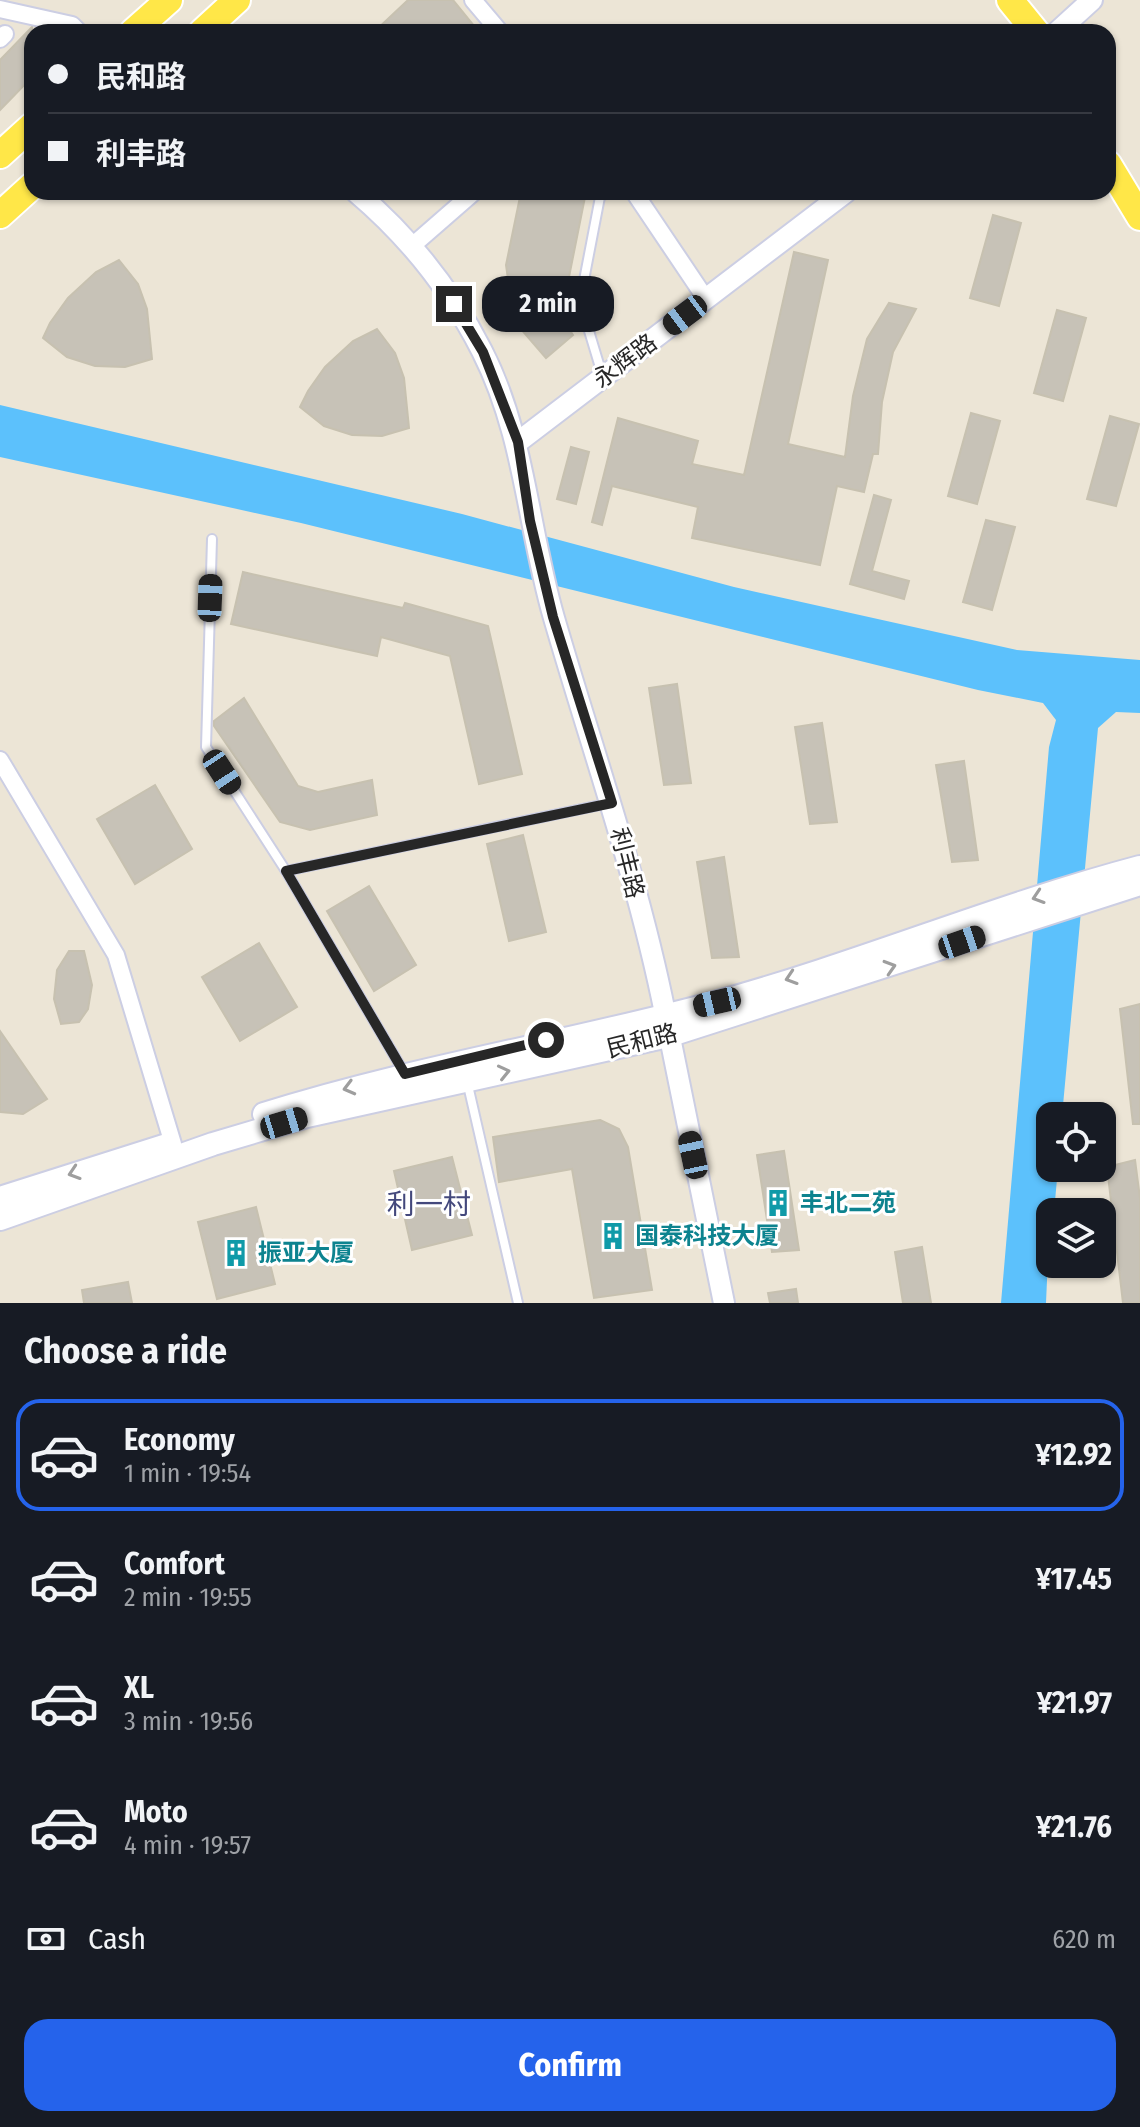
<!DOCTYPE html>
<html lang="en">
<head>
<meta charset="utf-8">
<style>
  :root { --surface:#171b24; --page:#242831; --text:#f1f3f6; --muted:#9ea1a6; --line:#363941; --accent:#2563eb }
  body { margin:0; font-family:"Fira Sans Condensed","Noto Sans SC",sans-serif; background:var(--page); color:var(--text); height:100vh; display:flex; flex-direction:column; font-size:30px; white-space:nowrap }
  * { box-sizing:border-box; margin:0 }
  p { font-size:26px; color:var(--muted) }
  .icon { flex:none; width:44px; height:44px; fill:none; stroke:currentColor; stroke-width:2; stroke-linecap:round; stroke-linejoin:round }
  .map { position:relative; height:1303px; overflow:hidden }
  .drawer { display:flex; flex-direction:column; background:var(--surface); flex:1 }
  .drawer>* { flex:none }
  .hud { position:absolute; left:24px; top:24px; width:1092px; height:176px; border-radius:24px; box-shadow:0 2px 6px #0004; display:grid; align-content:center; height:176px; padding:0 24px; background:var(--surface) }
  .fabs { position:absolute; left:1036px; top:1102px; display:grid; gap:16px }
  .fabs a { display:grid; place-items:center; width:80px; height:80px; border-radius:16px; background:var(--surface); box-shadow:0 2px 6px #0004; font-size:40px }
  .end { position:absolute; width:36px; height:36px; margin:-18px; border:10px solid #272727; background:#fff; box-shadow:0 0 0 4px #fff }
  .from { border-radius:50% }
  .bubble { position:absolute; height:56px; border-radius:24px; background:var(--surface); box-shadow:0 2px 6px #0004; font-size:26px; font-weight:700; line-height:56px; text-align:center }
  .car { position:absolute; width:24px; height:48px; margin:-24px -12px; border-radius:10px; box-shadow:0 0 6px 2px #0007; background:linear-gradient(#222 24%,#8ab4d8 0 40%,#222 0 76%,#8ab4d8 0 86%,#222 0) }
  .hud b { display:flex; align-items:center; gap:28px; height:76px; font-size:30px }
  .hud b+b { border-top:2px solid var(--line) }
  .hud i { width:20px; height:20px; background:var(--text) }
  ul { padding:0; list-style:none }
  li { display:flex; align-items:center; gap:24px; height:112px; margin:0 16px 12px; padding:0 8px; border:4px solid transparent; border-radius:24px }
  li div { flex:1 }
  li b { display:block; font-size:30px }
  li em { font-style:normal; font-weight:700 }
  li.selected { border-color:var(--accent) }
  li>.icon { width:72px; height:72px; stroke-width:1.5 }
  h2 { padding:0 24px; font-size:36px; line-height:96px }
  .pay { display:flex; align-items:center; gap:20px; height:88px; padding:0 24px; font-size:30px }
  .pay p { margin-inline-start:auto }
  .primary-button { display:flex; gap:16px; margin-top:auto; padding:16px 24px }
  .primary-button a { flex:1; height:92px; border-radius:24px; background:var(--accent); color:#fff; font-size:32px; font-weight:700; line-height:92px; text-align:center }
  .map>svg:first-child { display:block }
</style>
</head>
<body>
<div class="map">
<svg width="1140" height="1303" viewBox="0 0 1140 1303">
  <rect width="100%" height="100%" fill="#ece5d6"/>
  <polygon fill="#5cc1fc" points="0,405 462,514 734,587 1017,650 1140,660 1140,713 1116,712 1098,728 1062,1116 1050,1116 1050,1168 1058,1168 1054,1212 1050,1212 1046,1303 1001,1303 1049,747 1056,720 1043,703 978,690 301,523 0,457"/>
  <g fill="#c7c2b7" stroke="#c7c1b0" stroke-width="2">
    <polygon points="408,0 453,0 479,32 374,32"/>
    <polygon points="32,27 32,77 0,110 0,60"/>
    <polygon points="521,192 586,192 569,277 556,309 573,335 546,358 514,321 506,265"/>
    <polygon points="993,215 1021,223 999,306 970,298"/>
    <polygon points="794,252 828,260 788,444 845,457 853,396 867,339 889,303 916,309 893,352 882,402 878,454 873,454 864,492 837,486 820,565 692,538 698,507 612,486 602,525 592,522 618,418 698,441 692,464 744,475"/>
    <polygon points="119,260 138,284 147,309 152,359 125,367 95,366 67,357 43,338 50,323 68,298 96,272"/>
    <polygon points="1057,310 1086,318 1063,401 1034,393"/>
    <polygon points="377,329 395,353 404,378 409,428 382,436 352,435 324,426 300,407 308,391 325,367 353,341"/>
    <polygon points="971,413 1000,421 977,504 948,496"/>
    <polygon points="1110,416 1139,424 1116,506 1087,499"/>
    <polygon points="571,447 589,452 576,504 557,499"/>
    <polygon points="874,495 891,500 872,571 909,581 904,599 850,584"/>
    <polygon points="986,520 1015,527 992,610 963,602"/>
    <polygon points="243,572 403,608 405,603 488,626 522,774 479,784 450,656 381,637 377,656 231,624"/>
    <polygon points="677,684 691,783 664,785 649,688"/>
    <polygon points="244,698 298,786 318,792 372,780 377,815 310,830 280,822 214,726 214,721"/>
    <polygon points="822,723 837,822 810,824 795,727"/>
    <polygon points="964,761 978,860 952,862 936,765"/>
    <polygon points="155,785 192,849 135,884 97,819"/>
    <polygon points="523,835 546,932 509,941 487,844"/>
    <polygon points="724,857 739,957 712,958 697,862"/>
    <polygon points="369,886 416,965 374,991 327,911"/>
    <polygon points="259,943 297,1007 240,1041 202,977"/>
    <polygon points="69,951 84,951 92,985 88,1009 79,1022 61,1024 54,999 57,970"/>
    <polygon points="1140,1004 1140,1124 1133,1124 1120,1009"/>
    <polygon points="0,1031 47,1099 23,1114 0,1112"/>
    <polygon points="600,1120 619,1129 628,1147 652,1290 594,1298 572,1169 499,1182 493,1137"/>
    <polygon points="784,1151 799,1250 772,1252 757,1155"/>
    <polygon points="452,1157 472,1235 412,1250 394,1171"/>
    <polygon points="1135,1160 1140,1198 1140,1303 1123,1303 1107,1167"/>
    <polygon points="256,1207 275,1284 217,1299 198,1222"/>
    <polygon points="922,1247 931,1303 903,1303 895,1252"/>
    <polygon points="128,1282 132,1303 84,1303 82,1290"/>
    <polygon points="796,1289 798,1303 770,1303 768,1293"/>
  </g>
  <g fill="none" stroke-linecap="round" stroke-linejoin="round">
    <g stroke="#cccee3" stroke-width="12">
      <g id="service">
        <polyline points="602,374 580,301 600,197 608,192"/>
        <polyline points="212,539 206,747 286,871 610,803"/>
        <polyline points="286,871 405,1074"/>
        <polyline points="467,1081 518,1303"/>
      </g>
    </g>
    <g stroke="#cccee3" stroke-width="20">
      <g id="minor">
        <polyline points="473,0 500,32"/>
        <polyline points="0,9 72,25 79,32"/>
        <polyline points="0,39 5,34"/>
        <polyline points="634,192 706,299"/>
        <polyline points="412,246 474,192"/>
        <polyline points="0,760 116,955 173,1144"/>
      </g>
    </g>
    <g stroke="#cccee3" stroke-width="24">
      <g id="tertiary">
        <polyline points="1057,32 1092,0"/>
        <path d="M356 192C408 236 451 290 482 351 525 435 528 529 554 618 592 749 638 879 665 1013 685 1110 704 1206 724 1303"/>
        <polyline points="518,442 846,192"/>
      </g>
    </g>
    <g stroke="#cccee3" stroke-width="26">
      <g id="secondary">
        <path d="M264 1114C413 1067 567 1043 718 1002 860 963 997 905 1140 867"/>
        <polyline points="0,1198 167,1145"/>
        <polyline points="0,1219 213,1144 307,1116 668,1036 1140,884"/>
      </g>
    </g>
    <g stroke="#fff" stroke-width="30">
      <g id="primary">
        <polyline points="1010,0 1036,32"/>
        <polyline points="133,32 169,0"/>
        <polyline points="202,32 237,0"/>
        <polyline points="0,155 32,126"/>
        <polyline points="1108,164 1140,217"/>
        <polyline points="0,215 32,186"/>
      </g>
    </g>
    <use href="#service" stroke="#fff" stroke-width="8"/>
    <use href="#minor" stroke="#fff" stroke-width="16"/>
    <use href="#tertiary" stroke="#fff" stroke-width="20"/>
    <use href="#secondary" stroke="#fff" stroke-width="22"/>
    <use href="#primary" stroke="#ffe748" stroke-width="26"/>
  </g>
  <defs><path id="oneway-chevron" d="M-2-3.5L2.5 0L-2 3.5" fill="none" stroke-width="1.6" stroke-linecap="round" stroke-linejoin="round" transform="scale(2)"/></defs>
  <g stroke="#9e9e9e">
    <use href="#oneway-chevron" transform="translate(1038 897) rotate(162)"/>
    <use href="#oneway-chevron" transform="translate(890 967) rotate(-17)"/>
    <use href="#oneway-chevron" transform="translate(791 978) rotate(162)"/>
    <use href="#oneway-chevron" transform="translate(504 1072) rotate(-13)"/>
    <use href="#oneway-chevron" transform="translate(349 1088) rotate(165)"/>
    <use href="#oneway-chevron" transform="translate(74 1173) rotate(162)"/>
  </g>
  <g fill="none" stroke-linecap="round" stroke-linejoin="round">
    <polyline stroke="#272727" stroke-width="10" points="454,304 483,352 518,442 530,521 553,617 612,803 286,871 405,1074 546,1040"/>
  </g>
  <defs>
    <g id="building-bare" transform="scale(2.16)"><path d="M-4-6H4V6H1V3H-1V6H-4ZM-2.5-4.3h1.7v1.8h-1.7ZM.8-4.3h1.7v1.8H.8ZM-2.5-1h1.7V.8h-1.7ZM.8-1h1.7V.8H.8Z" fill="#0f9aa8" stroke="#fff" stroke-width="2.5" paint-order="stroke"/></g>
  </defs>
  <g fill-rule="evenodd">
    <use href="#building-bare" x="778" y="1203"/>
    <use href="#building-bare" x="613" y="1236"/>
    <use href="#building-bare" x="236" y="1253"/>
  </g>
  <g text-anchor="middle" stroke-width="6" stroke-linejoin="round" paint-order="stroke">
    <g font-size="24" fill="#272727" stroke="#fff">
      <text transform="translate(625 361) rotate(-37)" y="8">永辉路</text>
      <text transform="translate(627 863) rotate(76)" y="8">利丰路</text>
      <text transform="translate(642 1041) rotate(-14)" y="8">民和路</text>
    </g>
    <g font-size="24" font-weight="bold" fill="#0d838f" stroke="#fff" text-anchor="start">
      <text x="800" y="1211">丰北二苑</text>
      <text x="635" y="1244">国泰科技大厦</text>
      <text x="258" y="1261">振亚大厦</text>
    </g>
    <g font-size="28" fill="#43487c" stroke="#fff">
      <text x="429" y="1214">利一村</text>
    </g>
  </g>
</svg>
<div class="fabs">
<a><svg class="icon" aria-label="locate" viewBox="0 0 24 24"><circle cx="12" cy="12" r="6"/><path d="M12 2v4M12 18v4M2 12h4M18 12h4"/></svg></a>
<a><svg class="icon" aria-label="layers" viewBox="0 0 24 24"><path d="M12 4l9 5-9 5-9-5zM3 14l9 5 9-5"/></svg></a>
</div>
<i class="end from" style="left:546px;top:1040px"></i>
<i class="end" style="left:454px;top:304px"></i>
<div class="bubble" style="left:482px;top:276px;width:132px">2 min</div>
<i class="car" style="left:685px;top:315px;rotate:233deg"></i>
<i class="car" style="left:210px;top:598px;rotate:2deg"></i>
<i class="car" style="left:222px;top:772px;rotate:147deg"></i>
<i class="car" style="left:962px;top:942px;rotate:71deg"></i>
<i class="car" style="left:717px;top:1002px;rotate:257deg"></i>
<i class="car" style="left:284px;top:1123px;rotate:73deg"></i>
<i class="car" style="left:693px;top:1155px;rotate:348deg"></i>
<div class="hud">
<b><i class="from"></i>民和路</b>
<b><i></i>利丰路</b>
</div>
</div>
<section class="drawer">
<h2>Choose a ride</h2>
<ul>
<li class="selected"><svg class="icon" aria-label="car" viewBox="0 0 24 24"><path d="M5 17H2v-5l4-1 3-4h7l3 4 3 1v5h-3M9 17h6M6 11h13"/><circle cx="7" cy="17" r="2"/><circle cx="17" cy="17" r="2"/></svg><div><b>Economy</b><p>1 min · 19:54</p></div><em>¥12.92</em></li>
<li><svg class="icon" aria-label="car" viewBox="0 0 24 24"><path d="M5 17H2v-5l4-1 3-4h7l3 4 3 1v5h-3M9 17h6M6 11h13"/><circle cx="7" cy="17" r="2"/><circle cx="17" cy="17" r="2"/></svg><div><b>Comfort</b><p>2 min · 19:55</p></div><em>¥17.45</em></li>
<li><svg class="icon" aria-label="car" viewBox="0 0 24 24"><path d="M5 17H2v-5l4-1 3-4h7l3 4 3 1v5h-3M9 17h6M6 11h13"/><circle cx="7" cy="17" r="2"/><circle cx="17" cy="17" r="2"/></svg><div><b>XL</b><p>3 min · 19:56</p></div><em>¥21.97</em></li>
<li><svg class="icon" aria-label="car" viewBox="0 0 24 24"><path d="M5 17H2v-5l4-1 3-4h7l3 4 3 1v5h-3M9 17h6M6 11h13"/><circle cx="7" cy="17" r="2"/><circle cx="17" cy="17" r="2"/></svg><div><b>Moto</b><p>4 min · 19:57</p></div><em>¥21.76</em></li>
</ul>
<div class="pay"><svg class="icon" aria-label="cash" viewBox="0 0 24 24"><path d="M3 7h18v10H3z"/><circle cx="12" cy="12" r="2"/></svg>Cash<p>620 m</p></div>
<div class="primary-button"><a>Confirm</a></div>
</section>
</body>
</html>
